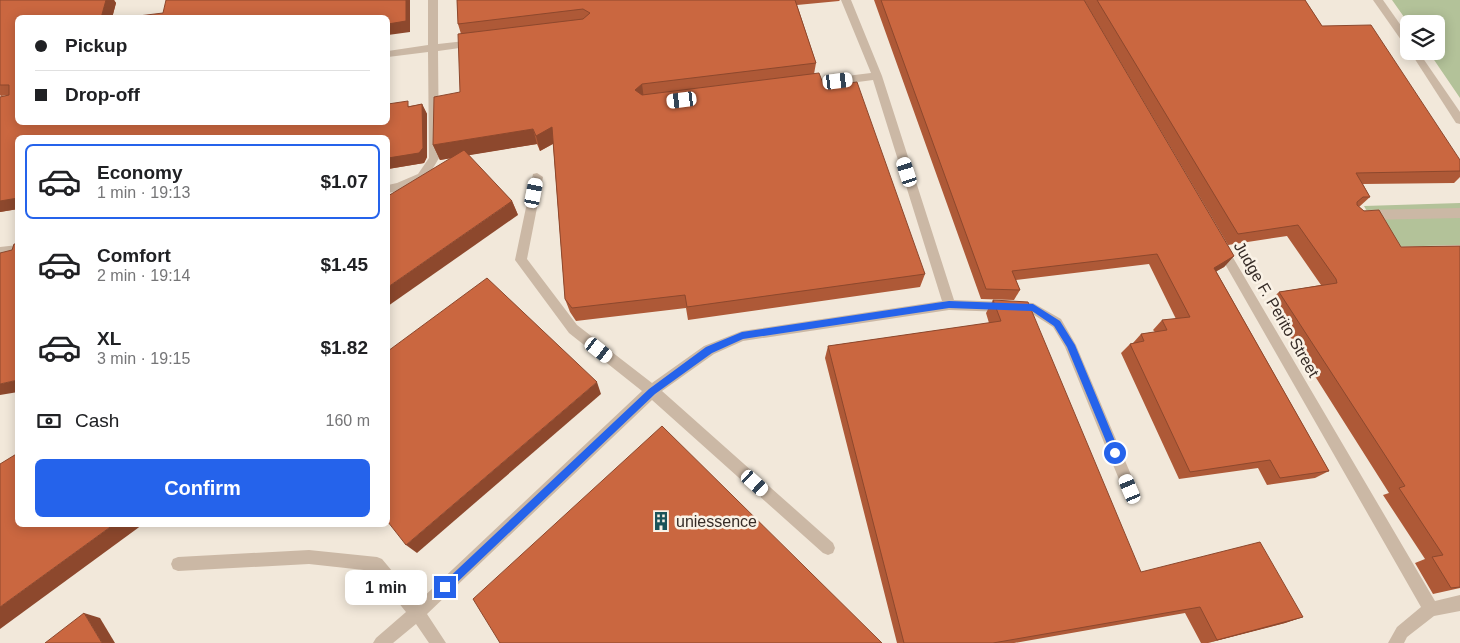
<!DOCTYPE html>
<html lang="en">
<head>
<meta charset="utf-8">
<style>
  :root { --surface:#fff; --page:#f6f6f6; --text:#202124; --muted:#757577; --line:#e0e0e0; --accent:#2563eb }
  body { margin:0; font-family:Helvetica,sans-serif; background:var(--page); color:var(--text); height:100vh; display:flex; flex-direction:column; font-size:19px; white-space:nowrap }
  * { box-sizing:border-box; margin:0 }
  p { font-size:16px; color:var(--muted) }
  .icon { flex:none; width:28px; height:28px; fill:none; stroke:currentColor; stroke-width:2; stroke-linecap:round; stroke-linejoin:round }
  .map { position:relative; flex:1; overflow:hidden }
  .details { position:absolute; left:15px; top:135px; width:375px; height:392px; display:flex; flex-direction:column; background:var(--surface); border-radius:8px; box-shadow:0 2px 12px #0003 }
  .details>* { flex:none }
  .hud { position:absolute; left:15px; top:15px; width:375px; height:110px; border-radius:8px; box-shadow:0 2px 12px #0003; display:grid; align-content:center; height:110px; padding:0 20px; background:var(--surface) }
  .controls { position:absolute; left:1400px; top:15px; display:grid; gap:10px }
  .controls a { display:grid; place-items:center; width:45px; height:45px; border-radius:8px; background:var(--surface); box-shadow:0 2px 12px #0003; font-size:25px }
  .end { position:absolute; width:22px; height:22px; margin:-11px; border:6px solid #2563eb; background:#fff; box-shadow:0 0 0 2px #fff }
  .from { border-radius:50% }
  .bubble { position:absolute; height:35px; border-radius:8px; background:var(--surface); box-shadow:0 2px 12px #0003; font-size:16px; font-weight:700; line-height:35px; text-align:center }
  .car { position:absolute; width:15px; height:30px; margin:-15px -8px; border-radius:6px; box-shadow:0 0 4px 1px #0007; background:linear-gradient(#fff 24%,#345 0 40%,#fff 0 76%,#345 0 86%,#fff 0) }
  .hud b { display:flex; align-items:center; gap:18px; height:48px; font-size:19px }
  .hud b+b { border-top:1px solid var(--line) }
  .hud i { width:12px; height:12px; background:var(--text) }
  ul { padding:9px 0 0; list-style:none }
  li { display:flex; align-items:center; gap:15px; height:75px; margin:0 10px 8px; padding:0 10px; border:2px solid transparent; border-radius:8px }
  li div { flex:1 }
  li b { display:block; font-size:19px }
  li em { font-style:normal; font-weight:700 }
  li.active { border-color:var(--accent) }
  li>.icon { width:45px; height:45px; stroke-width:1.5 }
  .pay { display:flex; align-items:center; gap:12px; height:55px; padding:0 20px; font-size:19px }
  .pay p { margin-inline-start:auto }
  .button { display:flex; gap:10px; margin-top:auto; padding:10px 20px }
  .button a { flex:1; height:58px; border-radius:8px; background:var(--accent); color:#fff; font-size:20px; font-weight:700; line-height:58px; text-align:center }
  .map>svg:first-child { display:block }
</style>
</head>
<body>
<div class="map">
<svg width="1460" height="643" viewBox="0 0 1460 643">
  <rect width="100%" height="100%" fill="#f2e8da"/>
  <g fill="#b3c299">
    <polygon points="1392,0 1460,0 1460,98 1428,51 1436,51 1436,24 1409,24"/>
    <polygon points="1460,203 1460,245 1387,247 1364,206"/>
  </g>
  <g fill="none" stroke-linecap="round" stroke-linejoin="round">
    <g fill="#cbb8a5" fill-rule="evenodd">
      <polygon points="428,0 438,0 438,44 474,40 479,43 474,46 438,51 439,158 426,180 403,190 388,193 388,185 397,183 418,174 429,158 428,52 388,57 388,51 428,45"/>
      <polygon points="841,0 851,0 882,76 954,300 1033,303 1061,319 1076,345 1137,489 1135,494 1130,496 1125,494 1065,347 1053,327 1031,313 949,310 743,341 714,354 662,391 833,543 835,548 833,553 828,555 823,553 652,400 427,614 446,643 429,643 416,624 393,643 373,643 376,638 406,612 373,571 309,564 178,571 173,569 171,564 173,559 178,557 309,550 377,557 382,559 418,602 642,391 569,333 515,260 533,174 537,173 543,177 527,259 577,325 652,383 704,346 742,331 942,301 873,80 805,89 800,85 805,81 871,73"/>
      <polygon points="1373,0 1383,0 1409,37 1409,48 1406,47"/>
      <polygon points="1409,50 1418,51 1460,112 1460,124 1456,123"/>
      <polygon points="1460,208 1460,218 1364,220 1358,215 1364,210"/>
      <polygon points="1221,242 1225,244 1435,601 1460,595 1460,611 1434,616 1407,637 1404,643 1388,643 1397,627 1421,607 1217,250 1215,247 1217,244"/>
      <polygon points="18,245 18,255 0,257 0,247"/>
    </g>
  </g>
  <g fill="#ae5937">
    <polygon points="0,0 114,0 116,3 112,18 18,18 388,122 388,57 388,59 389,104 410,106 422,104 427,114 427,157 424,163 388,169 388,138 18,138 18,209 0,212 0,97 9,95 1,96 0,95"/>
    <polygon points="457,0 840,0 839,1 797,5 816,63 814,74 824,86 925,274 920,287 688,320 686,308 576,321 570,312 565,299 553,144 540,151 537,144 468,155 512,201 518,215 451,158 440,160 433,145 460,92 461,34 458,24"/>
    <polygon points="874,0 1084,0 1234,256 1224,267 1216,271 1329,471 1315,478 1267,485 1258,468 1179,479 1121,353 1130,344 1133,343 1141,334 1155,332 1153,330 1162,320 1176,319 1149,264 1016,280 1020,290 1014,300 981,299"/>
    <polygon points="1084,0 1305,0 1322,26 1460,160 1460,177 1454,183 1363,184 1370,197 1359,207 1401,247 1460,246 1460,588 1433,594 1415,563 1425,559 1383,495 1389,493 1268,302 1279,292 1321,285 1287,236 1228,245"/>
    <polygon points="993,300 1141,572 1303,617 1285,623 1208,643 1201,643 1185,613 1014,643 897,643 825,358 828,346 989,323 986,313"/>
  </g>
  <g fill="#8d482d">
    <polygon points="106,0 114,0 116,3 112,18 101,18"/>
    <polygon points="406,0 410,0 410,32 388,35 388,36 388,24"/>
    <polygon points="388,57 388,59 390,114 388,109"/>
    <polygon points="642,84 644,99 635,90"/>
    <polygon points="422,104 427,114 427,157 424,163 388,169 388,158"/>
    <polygon points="552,127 556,142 540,151 536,136"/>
    <polygon points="533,129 537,144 440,160 433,145"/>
    <polygon points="18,198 18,209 0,212 0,201"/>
    <polygon points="512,201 518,215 388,306 388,287"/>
    <polygon points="1234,256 1224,267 1205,278 1214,268"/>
    <polygon points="18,380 18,392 0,395 0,384"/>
    <polygon points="597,382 601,394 417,553 406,545"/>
    <polygon points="113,525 142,525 0,629 0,607"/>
    <polygon points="84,613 100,618 115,643 102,643"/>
    <polygon points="1303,617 1285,623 1207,643 1217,640"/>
  </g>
  <g fill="#ca6740" stroke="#8d482d">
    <polygon points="0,0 106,0 101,18 18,18 18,122 388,122 388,104 408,101 408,107 422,104 423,148 419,153 388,158 388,138 18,138 18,198 0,201 0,97 9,95 9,85 0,85"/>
    <polygon points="166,0 406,0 406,21 388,24 388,18 122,18 163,13"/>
    <polygon points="457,0 795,0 816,63 642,84 635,90 642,95 819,73 824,86 857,82 925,274 687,307 685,295 572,308 565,299 552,127 536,136 533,129 433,145 434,97 460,92 458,34 583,19 590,13 583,9 458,24"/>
    <polygon points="881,0 1084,0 1234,256 1214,268 1329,471 1280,478 1270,460 1190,472 1130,344 1144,341 1141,334 1167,330 1162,320 1190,317 1157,254 1012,271 1020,290 986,289"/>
    <polygon points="1097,0 1305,0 1322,26 1371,25 1460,160 1460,171 1356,173 1370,197 1363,197 1357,202 1357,205 1364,211 1379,210 1401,247 1460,246 1460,587 1451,588 1432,557 1443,555 1399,488 1405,486 1279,292 1337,283 1336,279 1298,225 1238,234"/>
    <polygon points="464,150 512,201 388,287 388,196"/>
    <polygon points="14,244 18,244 18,380 0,384 0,253 12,250"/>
    <polygon points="487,278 597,382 406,545 388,522 388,351"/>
    <polygon points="993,300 1028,302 1141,572 1260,542 1303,617 1217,640 1200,607 993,643 904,643 828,346 1001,321"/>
    <polygon points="662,426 882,643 500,643 473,599"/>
    <polygon points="18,453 18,525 113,525 0,607 0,464"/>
    <polygon points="84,613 102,643 45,643"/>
  </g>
  <polygon fill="#2563eb" points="949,301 1033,304 1060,321 1075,345 1120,453 1119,456 1112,456 1067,347 1054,326 1032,311 949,308 743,339 712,353 655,394 448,591 442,591 442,584 649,389 706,347 742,332"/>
  <defs>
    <g id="building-bare" transform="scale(1.5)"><path d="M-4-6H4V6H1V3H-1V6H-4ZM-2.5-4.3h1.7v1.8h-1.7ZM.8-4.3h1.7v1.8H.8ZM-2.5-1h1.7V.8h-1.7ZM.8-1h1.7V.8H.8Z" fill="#1b5359" stroke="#faf2e6" stroke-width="2.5" paint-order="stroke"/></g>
  </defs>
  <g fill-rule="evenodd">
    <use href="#building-bare" x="661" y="521"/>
  </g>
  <g text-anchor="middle" stroke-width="5" stroke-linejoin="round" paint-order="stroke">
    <g font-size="16" fill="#362c27" stroke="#faf2e6">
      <text transform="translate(1277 309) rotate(60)" y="6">Judge F. Perito Street</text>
    </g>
    <g font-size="16" fill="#362c27" stroke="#faf2e6" text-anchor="start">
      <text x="676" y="527">uniessence</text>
    </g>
  </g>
</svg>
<div class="controls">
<a><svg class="icon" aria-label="layers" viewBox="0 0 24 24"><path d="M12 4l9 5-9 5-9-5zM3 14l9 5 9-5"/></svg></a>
</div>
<i class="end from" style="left:1115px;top:453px"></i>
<i class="end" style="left:445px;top:587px"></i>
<div class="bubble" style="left:345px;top:570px;width:82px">1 min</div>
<i class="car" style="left:838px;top:81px;rotate:83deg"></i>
<i class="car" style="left:682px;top:100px;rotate:263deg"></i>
<i class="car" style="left:907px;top:172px;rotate:342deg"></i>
<i class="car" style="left:534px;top:193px;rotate:11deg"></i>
<i class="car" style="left:599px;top:350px;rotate:128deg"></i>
<i class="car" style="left:755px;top:483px;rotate:132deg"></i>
<i class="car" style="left:1130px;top:489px;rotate:337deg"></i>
<div class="hud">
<b><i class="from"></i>Pickup</b>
<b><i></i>Drop-off</b>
</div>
<section class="details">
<ul>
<li class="active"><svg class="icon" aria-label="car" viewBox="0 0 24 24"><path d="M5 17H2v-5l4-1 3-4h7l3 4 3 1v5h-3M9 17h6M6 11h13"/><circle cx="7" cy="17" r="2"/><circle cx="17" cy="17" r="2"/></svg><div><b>Economy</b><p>1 min · 19:13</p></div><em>$1.07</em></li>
<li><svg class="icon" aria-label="car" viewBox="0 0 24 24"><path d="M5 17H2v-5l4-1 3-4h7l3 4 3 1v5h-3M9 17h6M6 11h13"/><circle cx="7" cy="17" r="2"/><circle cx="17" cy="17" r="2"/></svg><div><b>Comfort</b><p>2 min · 19:14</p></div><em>$1.45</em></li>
<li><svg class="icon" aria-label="car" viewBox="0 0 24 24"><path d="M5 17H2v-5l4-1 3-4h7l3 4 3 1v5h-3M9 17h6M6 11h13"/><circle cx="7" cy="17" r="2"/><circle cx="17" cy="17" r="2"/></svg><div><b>XL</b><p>3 min · 19:15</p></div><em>$1.82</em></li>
</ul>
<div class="pay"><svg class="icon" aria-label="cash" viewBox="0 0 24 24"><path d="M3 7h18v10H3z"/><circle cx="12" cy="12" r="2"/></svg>Cash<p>160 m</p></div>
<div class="button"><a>Confirm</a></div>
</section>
</div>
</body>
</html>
